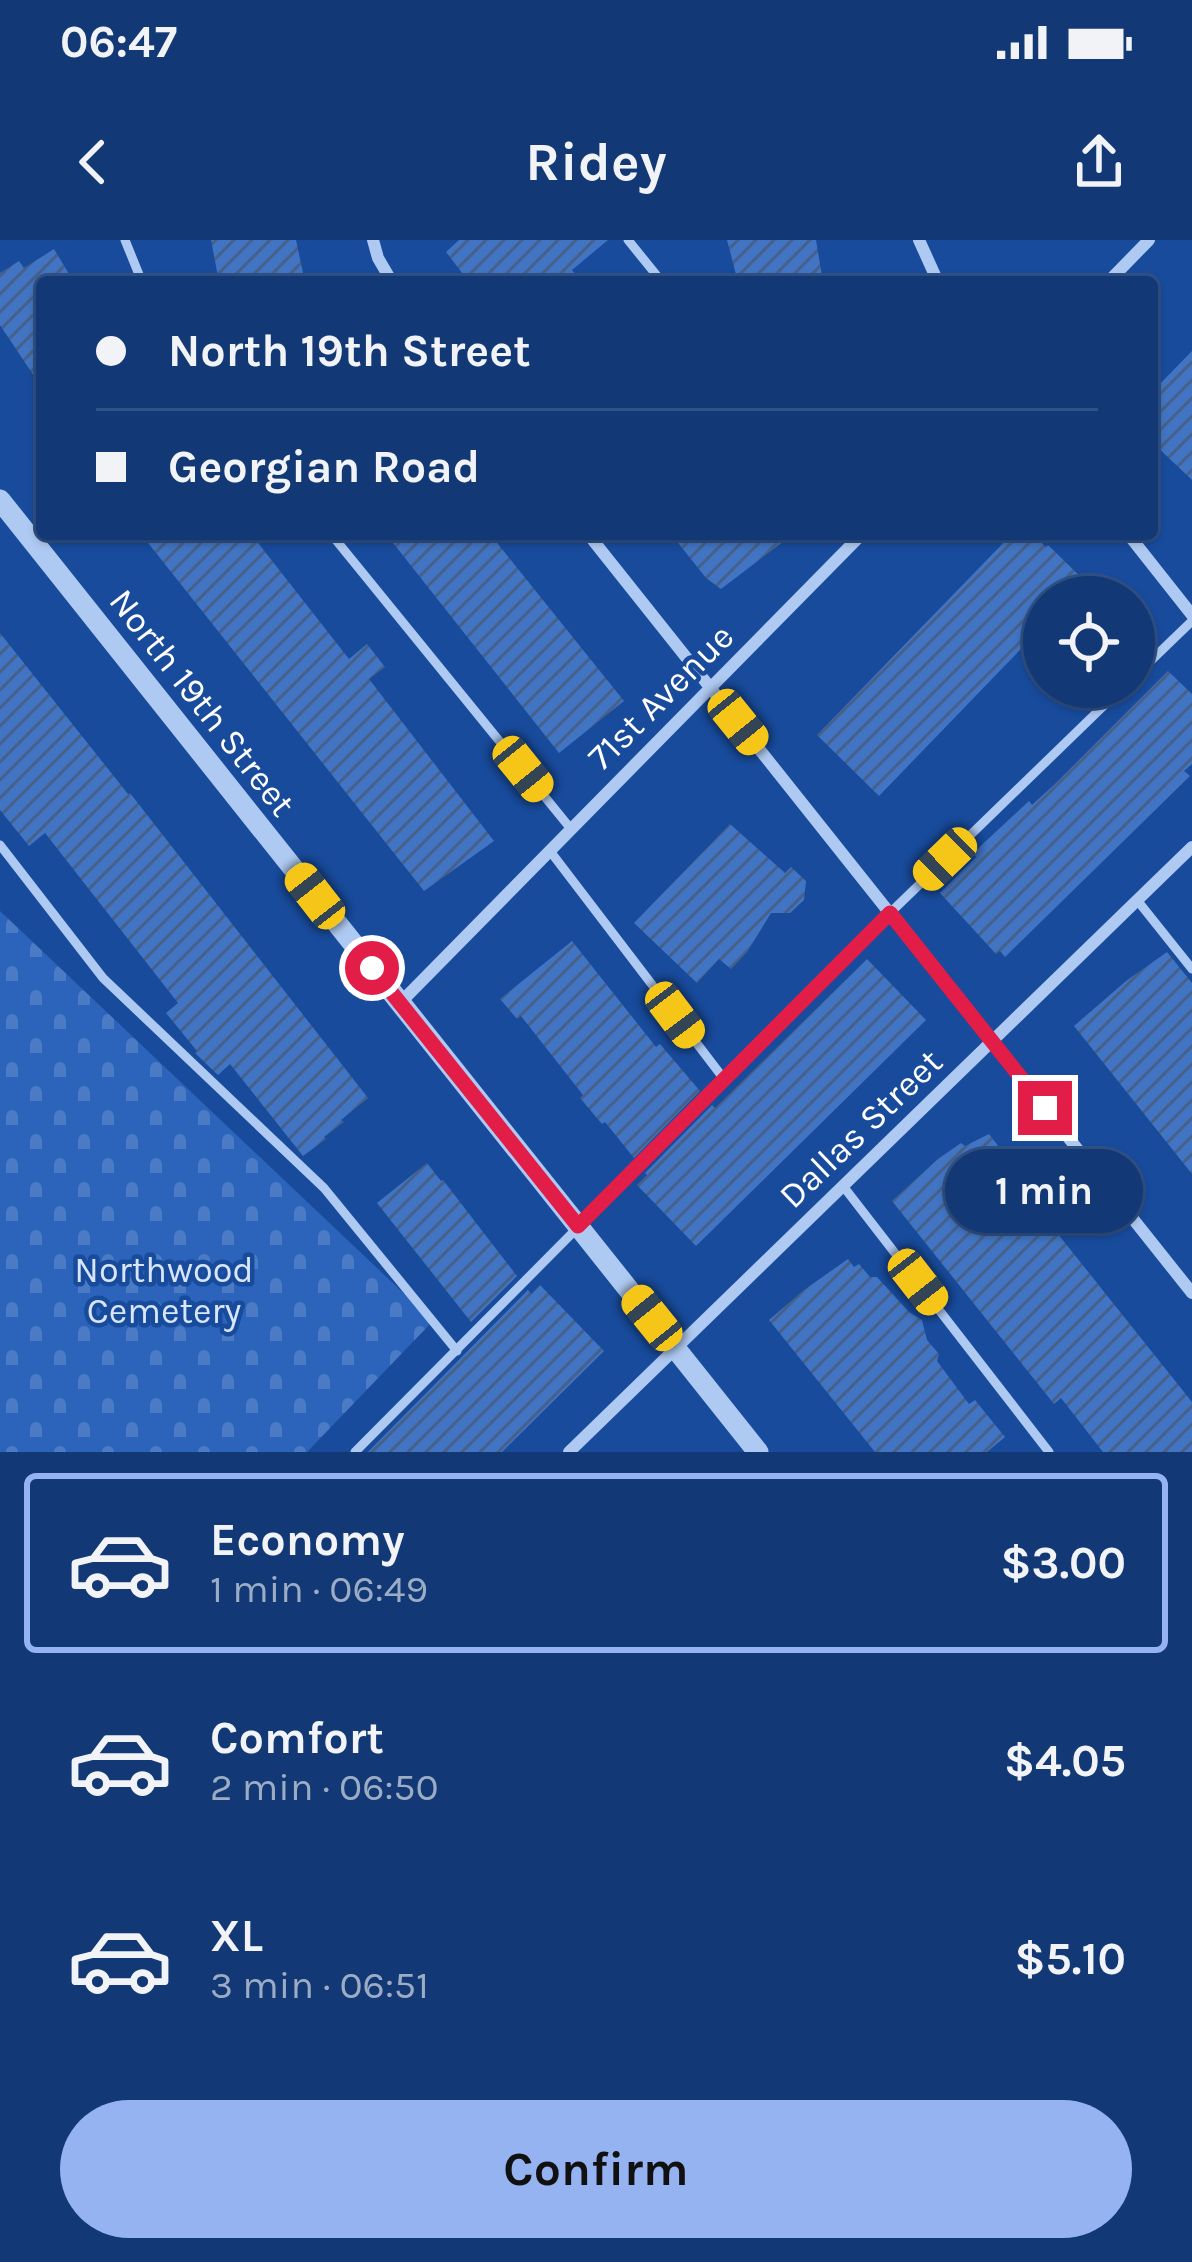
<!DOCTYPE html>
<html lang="en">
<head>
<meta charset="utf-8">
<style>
  :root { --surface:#123875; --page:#1b3f7a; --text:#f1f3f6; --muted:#9cacc5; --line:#315287; --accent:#95b2f1 }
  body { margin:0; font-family:Karla,sans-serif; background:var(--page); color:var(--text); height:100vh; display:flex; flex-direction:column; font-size:45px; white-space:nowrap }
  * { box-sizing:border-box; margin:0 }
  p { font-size:39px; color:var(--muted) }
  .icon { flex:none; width:66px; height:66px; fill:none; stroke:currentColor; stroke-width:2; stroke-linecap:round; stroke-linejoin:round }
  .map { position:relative; height:1212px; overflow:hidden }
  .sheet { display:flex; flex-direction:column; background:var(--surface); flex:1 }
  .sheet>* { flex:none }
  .banner { position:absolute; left:36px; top:36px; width:1122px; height:264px; border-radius:12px; box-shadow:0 3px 9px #0004,0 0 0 3px var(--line); display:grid; align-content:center; height:264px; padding:0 60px; background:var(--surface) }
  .buttons { position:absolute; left:1023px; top:336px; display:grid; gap:24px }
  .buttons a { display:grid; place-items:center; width:132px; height:132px; border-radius:50%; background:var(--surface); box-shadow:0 3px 9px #0004,0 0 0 3px var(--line); font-size:60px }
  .end { position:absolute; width:54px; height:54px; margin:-27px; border:15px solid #e11d48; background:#fff; box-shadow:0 0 0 6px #fff }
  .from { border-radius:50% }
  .bubble { position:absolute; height:84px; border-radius:42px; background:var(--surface); box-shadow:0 3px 9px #0004,0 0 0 3px var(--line); font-size:39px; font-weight:700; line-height:84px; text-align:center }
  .car { position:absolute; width:36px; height:72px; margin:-36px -18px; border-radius:15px; box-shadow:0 0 9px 3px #0007; background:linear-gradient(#f5c518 24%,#345 0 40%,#f5c518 0 76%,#345 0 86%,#f5c518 0) }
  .banner b { display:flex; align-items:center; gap:42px; height:114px; font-size:45px }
  .banner b+b { border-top:3px solid var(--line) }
  .banner i { width:30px; height:30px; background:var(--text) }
  ul { padding:21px 0 0; list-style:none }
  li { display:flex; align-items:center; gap:36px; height:180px; margin:0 24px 18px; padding:0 36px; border:6px solid transparent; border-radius:12px }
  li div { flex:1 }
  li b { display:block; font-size:45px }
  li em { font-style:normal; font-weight:700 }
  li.current { border-color:var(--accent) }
  li>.icon { width:108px; height:108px; stroke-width:1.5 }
  .cta { display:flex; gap:24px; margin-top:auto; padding:24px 60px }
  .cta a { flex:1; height:138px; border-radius:72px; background:var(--accent); color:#111; font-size:48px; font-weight:700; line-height:138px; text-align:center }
  .status { display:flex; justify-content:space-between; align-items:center; height:84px; padding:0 60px; background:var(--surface); direction:ltr }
  .status svg { height:33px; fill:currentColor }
  header { display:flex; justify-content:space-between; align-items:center; height:156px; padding:0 60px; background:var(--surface); font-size:54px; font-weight:700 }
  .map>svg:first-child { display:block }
</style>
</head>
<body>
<div class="status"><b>06:47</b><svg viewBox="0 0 49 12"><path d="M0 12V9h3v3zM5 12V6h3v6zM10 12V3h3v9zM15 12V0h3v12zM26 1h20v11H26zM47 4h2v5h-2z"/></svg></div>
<header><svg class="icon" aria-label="back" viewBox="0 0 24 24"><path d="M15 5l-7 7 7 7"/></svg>Ridey<svg class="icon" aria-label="share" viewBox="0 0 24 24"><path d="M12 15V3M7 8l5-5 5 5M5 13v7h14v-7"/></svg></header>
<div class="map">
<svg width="1192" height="1212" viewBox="0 0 1192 1212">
  <defs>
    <pattern id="cemetery-stones" width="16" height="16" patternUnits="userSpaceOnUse" patternTransform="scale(3)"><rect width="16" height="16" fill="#2b64ba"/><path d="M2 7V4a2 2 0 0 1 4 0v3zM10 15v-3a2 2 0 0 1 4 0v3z" fill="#4b7bc4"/></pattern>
    <pattern id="building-hatch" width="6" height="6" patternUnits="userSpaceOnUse" patternTransform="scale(3)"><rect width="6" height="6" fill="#4174c2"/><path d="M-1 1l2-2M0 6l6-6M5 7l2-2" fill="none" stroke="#466087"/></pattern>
  </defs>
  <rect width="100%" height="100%" fill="#184b9c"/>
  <polygon fill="url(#cemetery-stones)" points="0,671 433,1081 307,1212 0,1212"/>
  <g fill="url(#building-hatch)">
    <polygon points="211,0 296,0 305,42 219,42"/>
    <polygon points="459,0 608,0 572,30 581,42 469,42 446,12"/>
    <polygon points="727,0 816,0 822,36 802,42 738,42"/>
    <polygon points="54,9 74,42 42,42 42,148 0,85 0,33 19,21 24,28"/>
    <polygon points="1192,111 1192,240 1152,202 1152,152"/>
    <polygon points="141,294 251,294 349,419 367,404 385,427 369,439 494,601 424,651"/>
    <polygon points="386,294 490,294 624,461 559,513"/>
    <polygon points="671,294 793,294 721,349 706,338"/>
    <polygon points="1012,294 1032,294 1046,307 1048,305 1086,342 1073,357 1044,357 1044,385 879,556 817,495"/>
    <polygon points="0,393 128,554 130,553 368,858 341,880 344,882 324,897 326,899 303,916 230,824 218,835 195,813 197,811 166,773 178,763 45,593 29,606 0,570"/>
    <polygon points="1168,431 1192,454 1192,524 1184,531 1190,536 1005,717 1000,711 996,714 940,653 976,617 973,613 1029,561 1032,565 1055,544"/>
    <polygon points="730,584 785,633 791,627 806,641 804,660 790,673 771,673 747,712 731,729 719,719 697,743 634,683"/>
    <polygon points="572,701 656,807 660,804 700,851 634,918 605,882 602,884 580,858 583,855 521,776 517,779 500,759"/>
    <polygon points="1167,712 1192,743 1192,934 1074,786 1126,741"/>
    <polygon points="867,719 926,780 696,1006 637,945 647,935 645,933 712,865 715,868"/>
    <polygon points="989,894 1012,924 1006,929 1192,1162 1192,1212 1103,1212 1061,1158 1054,1164 892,961 938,919 961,903 965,906"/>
    <polygon points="427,923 441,941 443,940 517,1036 471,1082 377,963"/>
    <polygon points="848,1019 854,1027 859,1024 870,1037 877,1037 909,1072 922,1080 927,1100 939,1114 937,1121 969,1164 975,1160 1005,1197 987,1212 875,1212 769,1080 804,1050"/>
    <polygon points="540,1045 604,1111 502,1212 368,1212 528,1050 531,1054"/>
  </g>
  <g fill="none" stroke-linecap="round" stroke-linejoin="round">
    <g stroke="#afcaf2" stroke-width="9">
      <polyline points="125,0 142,42"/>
      <polyline points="628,0 662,42"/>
      <polyline points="331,294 571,589"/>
      <polyline points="1134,437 1192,381"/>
      <polyline points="0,605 103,738 324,948 457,1111"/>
      <polyline points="550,611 724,839"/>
      <polyline points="1137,660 1192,729"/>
      <polyline points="843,946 1049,1212"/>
      <polyline points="355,1212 890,673 1123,447"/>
    </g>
    <g stroke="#afcaf2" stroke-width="12">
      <polyline points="373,0 378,18 392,42"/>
      <polyline points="919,0 938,42"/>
      <polyline points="1108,42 1149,0"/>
      <polyline points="588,294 1192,1053"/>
      <polyline points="1128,294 1192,375"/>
      <polyline points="400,763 862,294"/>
      <polyline points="569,1212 1192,607"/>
    </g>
    <polyline stroke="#afcaf2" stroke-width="21" points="0,260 758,1212"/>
  </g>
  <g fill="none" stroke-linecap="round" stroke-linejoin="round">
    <polyline stroke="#e11d48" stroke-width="15" points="372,728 578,986 890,673 1045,868"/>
  </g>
  <g text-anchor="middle" stroke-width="9" stroke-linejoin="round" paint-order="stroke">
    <g font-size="36" fill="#fff" stroke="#184b9c">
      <text transform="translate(660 456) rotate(-45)" y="13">71st Avenue</text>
      <text transform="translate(203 462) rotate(52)" y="13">North 19th Street</text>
      <text transform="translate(860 888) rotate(-44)" y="13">Dallas Street</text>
    </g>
    <g font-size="36" fill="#d7e6fc" stroke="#184b9c">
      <text x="164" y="1042">Northwood<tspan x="164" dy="41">Cemetery</tspan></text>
    </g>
  </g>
</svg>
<div class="buttons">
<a><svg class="icon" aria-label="locate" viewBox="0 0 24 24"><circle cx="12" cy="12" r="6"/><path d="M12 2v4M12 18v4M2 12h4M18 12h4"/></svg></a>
</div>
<i class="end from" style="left:372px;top:728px"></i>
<i class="end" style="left:1045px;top:868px"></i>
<div class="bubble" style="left:945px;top:909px;width:198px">1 min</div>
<i class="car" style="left:738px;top:482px;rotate:141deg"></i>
<i class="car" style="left:523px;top:529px;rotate:141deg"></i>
<i class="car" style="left:945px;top:619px;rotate:226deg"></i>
<i class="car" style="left:315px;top:656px;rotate:322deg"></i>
<i class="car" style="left:675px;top:775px;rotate:143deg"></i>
<i class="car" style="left:918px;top:1042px;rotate:142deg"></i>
<i class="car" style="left:652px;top:1078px;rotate:321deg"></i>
<div class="banner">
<b><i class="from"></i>North 19th Street</b>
<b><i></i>Georgian Road</b>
</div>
</div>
<section class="sheet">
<ul>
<li class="current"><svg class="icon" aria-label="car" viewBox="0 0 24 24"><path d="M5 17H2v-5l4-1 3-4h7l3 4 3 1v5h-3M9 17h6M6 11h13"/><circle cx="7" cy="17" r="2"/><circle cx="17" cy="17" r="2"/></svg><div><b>Economy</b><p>1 min · 06:49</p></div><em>$3.00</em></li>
<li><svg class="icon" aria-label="car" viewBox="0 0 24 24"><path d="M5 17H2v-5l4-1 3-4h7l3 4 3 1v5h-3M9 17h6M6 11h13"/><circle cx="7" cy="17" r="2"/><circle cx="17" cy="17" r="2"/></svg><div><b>Comfort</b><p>2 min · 06:50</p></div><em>$4.05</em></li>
<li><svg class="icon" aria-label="car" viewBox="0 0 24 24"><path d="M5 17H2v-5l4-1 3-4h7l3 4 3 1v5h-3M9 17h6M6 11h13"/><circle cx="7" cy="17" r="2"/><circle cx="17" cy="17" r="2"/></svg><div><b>XL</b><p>3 min · 06:51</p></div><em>$5.10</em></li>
</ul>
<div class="cta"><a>Confirm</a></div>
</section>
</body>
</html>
